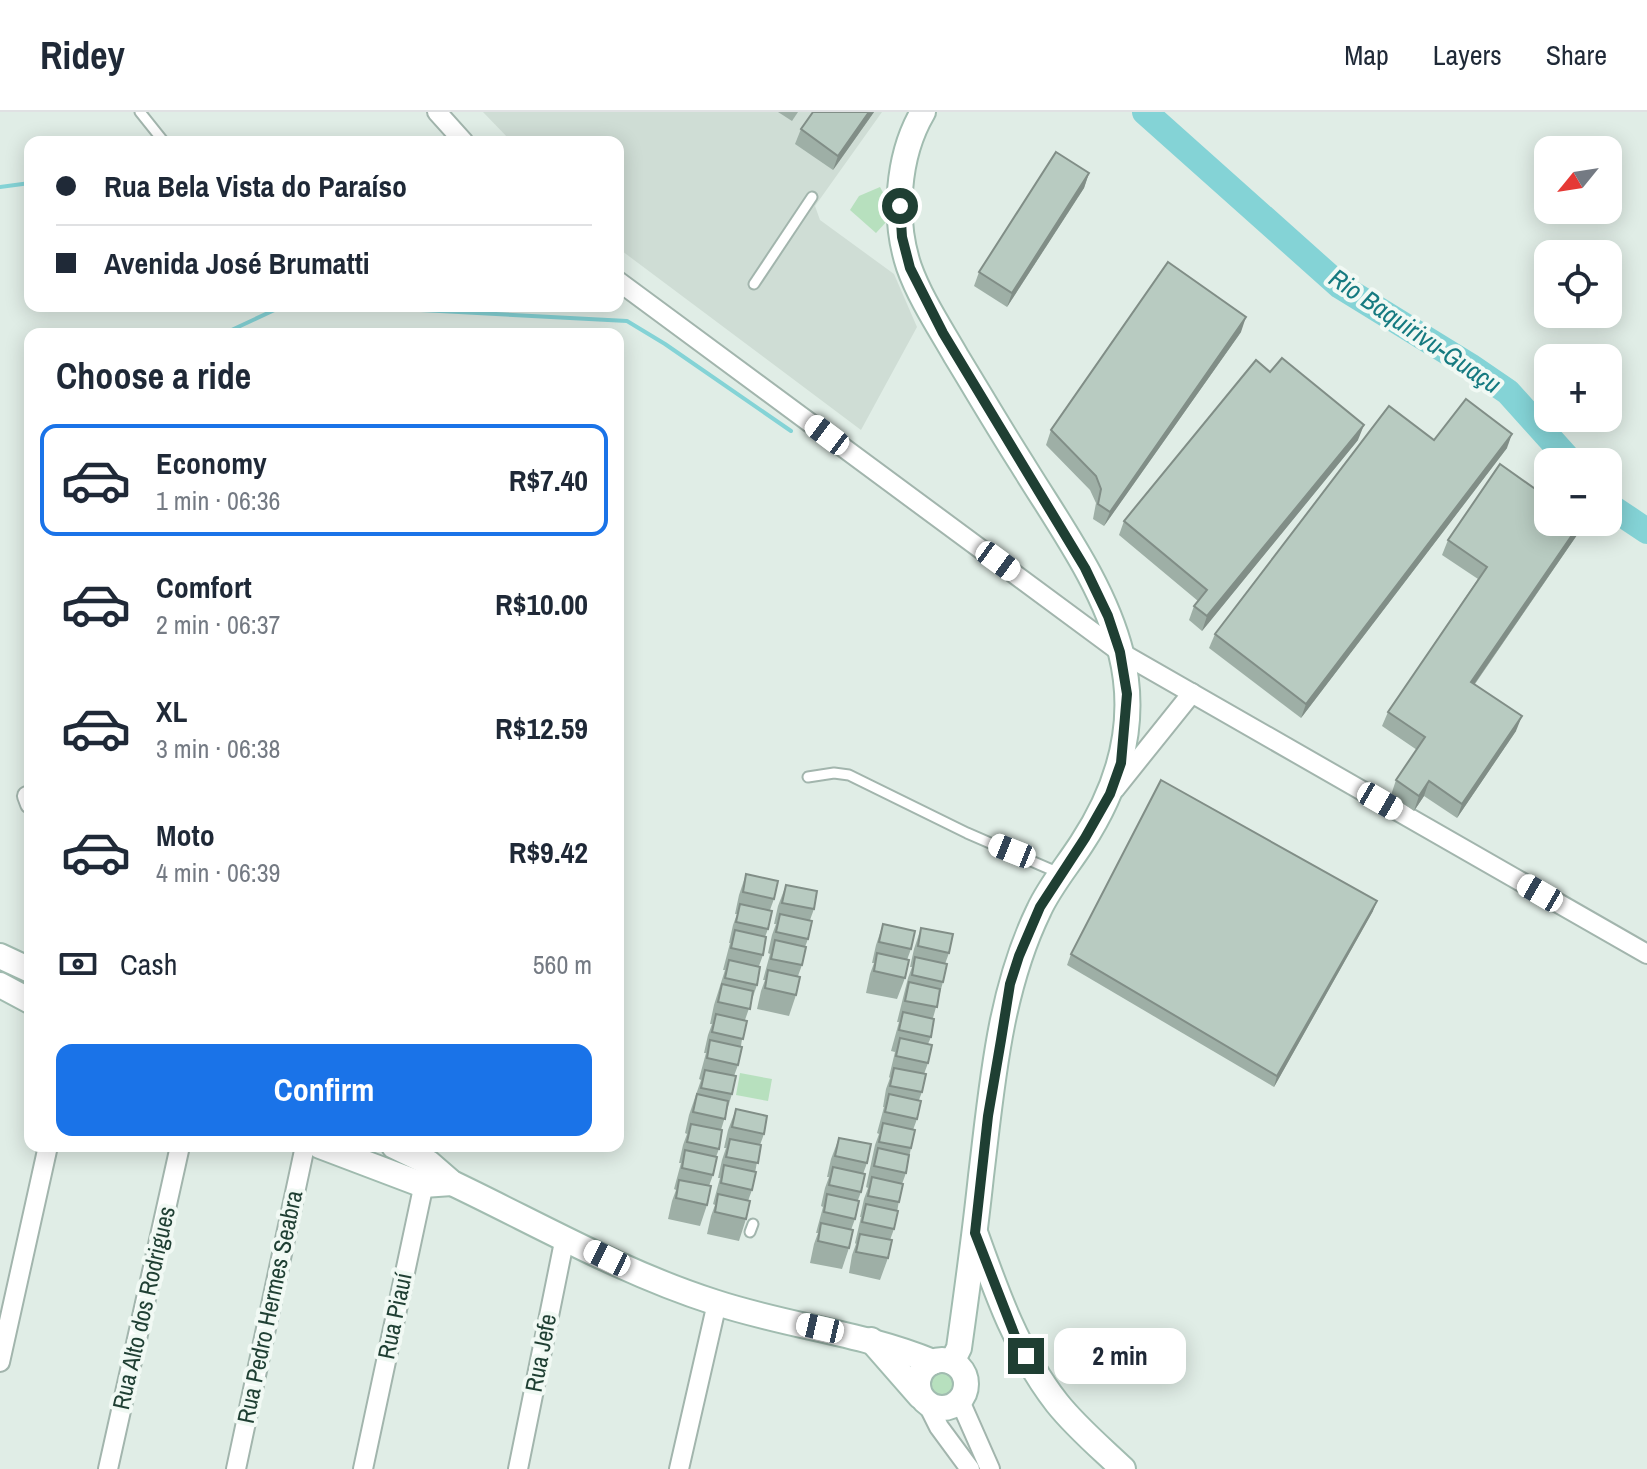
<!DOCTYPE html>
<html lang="en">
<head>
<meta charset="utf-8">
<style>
  :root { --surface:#fff; --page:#f6f6f7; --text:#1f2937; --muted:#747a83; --line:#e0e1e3; --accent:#1a73e8 }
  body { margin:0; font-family:"Archivo Narrow",sans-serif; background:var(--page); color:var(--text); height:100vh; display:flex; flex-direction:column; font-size:30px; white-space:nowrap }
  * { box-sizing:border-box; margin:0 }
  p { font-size:26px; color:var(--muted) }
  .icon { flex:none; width:44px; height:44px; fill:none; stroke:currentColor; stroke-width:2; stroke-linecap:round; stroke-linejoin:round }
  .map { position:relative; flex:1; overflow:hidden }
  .sheet { position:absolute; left:24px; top:216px; width:600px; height:824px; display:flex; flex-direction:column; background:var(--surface); border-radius:16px; box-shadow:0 4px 20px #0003 }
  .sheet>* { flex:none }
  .hud { position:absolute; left:24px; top:24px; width:600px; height:176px; border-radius:16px; box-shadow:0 4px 20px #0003; display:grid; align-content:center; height:176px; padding:0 32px; background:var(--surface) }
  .needle { width:52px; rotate:240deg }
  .buttons { position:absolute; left:1534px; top:24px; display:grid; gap:16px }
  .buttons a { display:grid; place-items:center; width:88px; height:88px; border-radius:16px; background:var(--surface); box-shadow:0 4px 20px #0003; font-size:40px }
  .end { position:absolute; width:36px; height:36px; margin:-18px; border:10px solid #1f3f33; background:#fff; box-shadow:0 0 0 4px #fff }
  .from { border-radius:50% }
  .bubble { position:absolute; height:56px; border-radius:16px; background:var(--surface); box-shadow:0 4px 20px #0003; font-size:26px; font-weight:700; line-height:56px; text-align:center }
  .car { position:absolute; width:24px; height:48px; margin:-24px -12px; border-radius:10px; box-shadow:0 0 6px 2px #0007; background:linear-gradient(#fff 24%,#345 0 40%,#fff 0 76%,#345 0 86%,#fff 0) }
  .hud b { display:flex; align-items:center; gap:28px; height:76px; font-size:30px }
  .hud b+b { border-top:2px solid var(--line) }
  .hud i { width:20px; height:20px; background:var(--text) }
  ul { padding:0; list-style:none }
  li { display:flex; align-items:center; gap:24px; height:112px; margin:0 16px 12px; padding:0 16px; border:4px solid transparent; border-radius:16px }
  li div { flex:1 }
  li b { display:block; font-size:30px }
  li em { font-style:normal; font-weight:700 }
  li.current { border-color:var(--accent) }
  li>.icon { width:72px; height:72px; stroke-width:1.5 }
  h2 { padding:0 32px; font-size:36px; line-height:96px }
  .pay { display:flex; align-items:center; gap:20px; height:88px; padding:0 32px; font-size:30px }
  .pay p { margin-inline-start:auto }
  .primary-button { display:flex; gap:16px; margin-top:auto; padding:16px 32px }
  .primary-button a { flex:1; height:92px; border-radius:16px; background:var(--accent); color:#fff; font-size:32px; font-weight:700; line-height:92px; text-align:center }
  header { display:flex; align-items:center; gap:48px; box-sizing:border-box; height:112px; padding:0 40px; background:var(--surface); border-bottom:2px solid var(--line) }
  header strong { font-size:38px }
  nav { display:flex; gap:44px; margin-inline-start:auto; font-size:28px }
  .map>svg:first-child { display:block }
</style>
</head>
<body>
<header>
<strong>Ridey</strong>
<nav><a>Map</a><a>Layers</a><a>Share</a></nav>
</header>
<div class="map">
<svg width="1647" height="1357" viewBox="0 0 1647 1357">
  <rect width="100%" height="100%" fill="#e0ede6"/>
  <polygon fill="#cfddd5" points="483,0 882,0 815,94 820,108 894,162 917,215 861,318 618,136 618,30 512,30"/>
  <g fill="#b7e0be">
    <polygon points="880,75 886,86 887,109 876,121 850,98 859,84"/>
    <polygon points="740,961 772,967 768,989 736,983"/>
    <circle cx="940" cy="1273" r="14"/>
  </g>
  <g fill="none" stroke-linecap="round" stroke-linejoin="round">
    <g stroke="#84d3d6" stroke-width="4">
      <polyline points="0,75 30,71"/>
      <polyline points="346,194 627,209 665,232 791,319"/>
      <polyline points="223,222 283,194"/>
    </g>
    <g stroke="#84d3d6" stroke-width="26">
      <polyline points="1145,0 1340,174 1470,254 1508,280 1571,350"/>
      <polyline points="1608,393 1647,419"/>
    </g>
    <g stroke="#a2b5ad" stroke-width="13">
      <g id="service">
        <polyline points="140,0 164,30"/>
        <polyline points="754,172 812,85"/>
        <polyline points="808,665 834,661 849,663 967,721 1059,761"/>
        <polyline points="750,1120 753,1112"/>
      </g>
    </g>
    <g stroke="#a2b5ad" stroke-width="22">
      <g id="minor">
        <polyline points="437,0 464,30"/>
        <polyline points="618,169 1120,540 1647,842"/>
        <polyline points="1115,677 1192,581"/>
        <polyline points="27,684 30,692"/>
        <polyline points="0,1250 48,1034"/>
        <polyline points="960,1289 990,1357"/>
        <polyline points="928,1293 939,1315 970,1357"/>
        <polyline points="108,1357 180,1034"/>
        <polyline points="236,1357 305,1034"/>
        <polyline points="363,1357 426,1062"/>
        <polyline points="518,1357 565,1125"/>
        <polyline points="679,1357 717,1191"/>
      </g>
    </g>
    <g stroke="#a1bcb0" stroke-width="28">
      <g id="secondary">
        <path d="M923 0C897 44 893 107 909 155 920 186 940 216 956 244 978 280 999 316 1022 352 1058 411 1104 473 1121 541 1138 609 1120 673 1082 731 1068 753 1050 774 1039 798 999 880 992 974 981 1064 975 1121 967 1179 959 1236L952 1250"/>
        <polyline points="0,844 30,858"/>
        <polyline points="0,873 30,889"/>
        <polyline points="320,1034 423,1073 452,1071"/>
        <path d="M394 1034 429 1051 452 1071C538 1112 623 1161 714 1190 786 1214 863 1221 933 1250"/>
        <path d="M976 1123C997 1182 1018 1241 1057 1291 1076 1315 1101 1336 1123 1357"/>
        <polyline points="871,1228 920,1284"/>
        <circle cx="942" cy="1272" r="24"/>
      </g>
    </g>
    <use href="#service" stroke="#fff" stroke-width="9"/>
    <use href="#minor" stroke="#fff" stroke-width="18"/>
    <use href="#secondary" stroke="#fff" stroke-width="24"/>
  </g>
  <g fill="#9eafa6">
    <polygon points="778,0 798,0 792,9"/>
    <polygon points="813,0 874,0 833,58 795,32 801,17"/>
    <polygon points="1089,61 1084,76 1007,195 974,174 979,160"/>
    <polygon points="1241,220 1104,414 1093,407 1096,391 1090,378 1046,333 1051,318"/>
    <polygon points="1358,328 1202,519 1189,508 1194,494 1198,489 1119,423 1124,409"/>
    <polygon points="1434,328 1507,336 1301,606 1209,536 1215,522"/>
    <polygon points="1577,423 1475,572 1516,619 1457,706 1424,684 1414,699 1391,683 1396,668 1417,638 1382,614 1388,600 1478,467 1442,443 1448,428"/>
    <polygon points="746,762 774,787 770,798 768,817 765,825 763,843 759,854 757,873 745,908 738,953 734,964 732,982 721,1018 719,1037 716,1045 713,1063 709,1074 707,1093 700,1114 668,1107 672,1089 676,1078 674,1077 681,1051 679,1051 683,1033 687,1022 685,1021 689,1003 701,968 699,967 706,941 704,941 708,923 712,912 710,912 714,893 725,858 723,858 730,831 729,831 733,813 737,802 735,802 739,783"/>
    <polygon points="786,773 814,797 810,808 808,827 805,835 802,853 798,864 796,883 789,904 757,897 761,879 765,868 763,868 770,842 768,841 772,823 776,812 774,812 778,794"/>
    <polygon points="1373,799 1274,975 1067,853 1071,842"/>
    <polygon points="883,812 911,837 907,848 905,866 897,887 866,881 870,862 874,851 872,851 876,833"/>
    <polygon points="921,816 949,841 945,852 943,870 933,906 931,925 928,932 928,951 924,962 922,980 919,988 917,1007 913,1018 911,1036 906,1061 902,1072 894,1117 890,1128 888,1146 880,1168 849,1161 852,1143 856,1132 855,1131 861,1105 860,1105 864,1087 868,1076 866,1075 875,1033 879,1022 877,1021 884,995 883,995 886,977 890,966 889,965 895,940 891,939 899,910 897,910 908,866 912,855 910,855 914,837"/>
    <polygon points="736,997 764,1022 760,1033 752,1078 748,1089 746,1107 739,1129 707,1122 711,1104 715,1093 713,1092 720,1066 718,1066 722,1048 726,1036 724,1036 728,1018"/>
    <polygon points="839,1026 867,1051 863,1062 861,1080 858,1088 855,1107 851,1118 849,1136 842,1157 810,1151 814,1132 818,1121 816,1121 823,1095 821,1094 825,1076 829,1065 827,1065 831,1047"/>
  </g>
  <g fill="#818e87">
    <polygon points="869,0 874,0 833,58 838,44"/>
    <polygon points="1089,61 1084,76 1007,195 1012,181"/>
    <polygon points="1246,205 1241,220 1104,414 1110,400"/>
    <polygon points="1364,313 1358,328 1202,519 1207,504"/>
    <polygon points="1512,322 1507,336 1301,606 1306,592"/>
    <polygon points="1581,410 1577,423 1466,584 1471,570"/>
    <polygon points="1522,604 1516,619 1457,706 1462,692"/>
    <polygon points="1429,669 1424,684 1414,699 1419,684"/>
    <polygon points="1377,789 1373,799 1274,975 1277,964"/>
  </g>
  <g fill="#b8cbc1" stroke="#818e87" stroke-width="2">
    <polygon points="813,0 869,0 838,44 801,17"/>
    <polygon points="1056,40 1089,61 1012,181 979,160"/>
    <polygon points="1168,150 1246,205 1110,400 1098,392 1101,377 1096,364 1051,318"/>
    <polygon points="1282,246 1364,313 1207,504 1194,494 1207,478 1124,409 1256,248 1270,260"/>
    <polygon points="1466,287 1512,322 1306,592 1215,522 1389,294 1434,328"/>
    <polygon points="1500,352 1548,386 1548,410 1581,410 1471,570 1522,604 1462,692 1429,669 1419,684 1396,668 1425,625 1388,600 1487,455 1448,428"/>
    <polygon points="1161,668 1377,789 1277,964 1071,842"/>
    <polygon points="746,762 778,769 774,787 743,780"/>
    <polygon points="786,773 817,779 814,797 782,791"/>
    <polygon points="740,792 772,799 768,817 736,810"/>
    <polygon points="780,802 812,809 808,827 776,820"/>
    <polygon points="883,812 915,819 911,837 879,830"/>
    <polygon points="921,816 953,822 949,841 918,834"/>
    <polygon points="735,818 766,825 763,843 731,836"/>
    <polygon points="775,828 806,835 802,853 771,847"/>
    <polygon points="877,841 909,848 905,866 874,859"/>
    <polygon points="915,845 947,852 943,870 912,863"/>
    <polygon points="729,848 760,855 757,873 725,866"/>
    <polygon points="768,858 800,865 796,883 765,876"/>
    <polygon points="909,870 940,877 937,895 905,889"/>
    <polygon points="722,872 753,879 750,897 718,890"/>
    <polygon points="903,900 934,907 931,925 899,918"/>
    <polygon points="716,902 747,909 743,927 712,920"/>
    <polygon points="900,926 932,933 928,951 896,944"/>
    <polygon points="710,928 742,935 738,953 707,946"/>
    <polygon points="894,956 926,962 922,980 890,974"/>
    <polygon points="705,958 736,964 732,982 701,976"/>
    <polygon points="697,982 728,989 725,1007 693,1000"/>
    <polygon points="889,982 921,989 917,1007 885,1000"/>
    <polygon points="736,997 767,1004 764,1022 732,1015"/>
    <polygon points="883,1011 915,1018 911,1036 879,1030"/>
    <polygon points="691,1012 722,1018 719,1037 687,1030"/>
    <polygon points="839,1026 871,1032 867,1051 835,1044"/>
    <polygon points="730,1027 761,1033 758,1051 726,1045"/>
    <polygon points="878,1036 909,1043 906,1061 874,1054"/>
    <polygon points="685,1038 717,1045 713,1063 682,1056"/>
    <polygon points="724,1053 756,1060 752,1078 721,1071"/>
    <polygon points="833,1055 865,1062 861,1080 829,1073"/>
    <polygon points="872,1065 903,1072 899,1090 868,1084"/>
    <polygon points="679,1068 711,1074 707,1093 676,1086"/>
    <polygon points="718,1082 750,1089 746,1107 715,1100"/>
    <polygon points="827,1082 859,1089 855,1107 824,1100"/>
    <polygon points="866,1092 898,1099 894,1117 862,1110"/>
    <polygon points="821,1111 853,1118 849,1136 818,1129"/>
    <polygon points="860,1122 892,1128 888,1146 856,1140"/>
  </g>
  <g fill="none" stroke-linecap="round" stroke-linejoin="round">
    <polyline stroke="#1f3f33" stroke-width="10" points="900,94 902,125 910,156 943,221 1085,456 1108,504 1120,540 1127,582 1121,651 1110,682 1085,726 1040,795 1019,844 1010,872 1001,928 988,1004 975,1121 1017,1229 1026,1244"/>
  </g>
  <g text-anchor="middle" stroke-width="8" stroke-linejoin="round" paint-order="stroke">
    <g font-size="24" fill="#1f3f33" stroke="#f1f9f4">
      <text transform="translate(270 1195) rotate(-78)" y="8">Rua Pedro Hermes Seabra</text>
      <text transform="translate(144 1196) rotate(-77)" y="8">Rua Alto dos Rodrigues</text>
      <text transform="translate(395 1204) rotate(-78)" y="8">Rua Piauí</text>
      <text transform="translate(541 1241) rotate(-79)" y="8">Rua Jefe</text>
    </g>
    <g font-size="26" font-style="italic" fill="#157a80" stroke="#f1f9f4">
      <text transform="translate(1415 219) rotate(34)" y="9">Rio Baquirivu-Guaçu</text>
    </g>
  </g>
</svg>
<div class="buttons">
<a><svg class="needle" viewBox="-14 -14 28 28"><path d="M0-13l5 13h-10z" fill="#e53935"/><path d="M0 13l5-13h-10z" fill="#747a83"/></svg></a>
<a><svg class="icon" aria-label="locate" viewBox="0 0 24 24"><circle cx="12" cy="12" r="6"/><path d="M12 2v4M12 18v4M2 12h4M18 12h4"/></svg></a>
<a>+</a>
<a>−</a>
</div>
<i class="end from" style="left:900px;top:94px"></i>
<i class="end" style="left:1026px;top:1244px"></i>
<div class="bubble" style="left:1054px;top:1216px;width:132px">2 min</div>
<i class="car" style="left:827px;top:323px;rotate:307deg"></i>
<i class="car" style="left:998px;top:449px;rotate:126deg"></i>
<i class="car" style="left:1380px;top:689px;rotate:120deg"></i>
<i class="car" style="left:1012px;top:739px;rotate:292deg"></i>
<i class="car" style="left:1540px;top:781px;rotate:300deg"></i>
<i class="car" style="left:607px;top:1146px;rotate:296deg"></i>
<i class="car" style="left:820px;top:1216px;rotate:283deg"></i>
<div class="hud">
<b><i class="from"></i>Rua Bela Vista do Paraíso</b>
<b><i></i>Avenida José Brumatti</b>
</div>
<section class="sheet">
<h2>Choose a ride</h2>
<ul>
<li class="current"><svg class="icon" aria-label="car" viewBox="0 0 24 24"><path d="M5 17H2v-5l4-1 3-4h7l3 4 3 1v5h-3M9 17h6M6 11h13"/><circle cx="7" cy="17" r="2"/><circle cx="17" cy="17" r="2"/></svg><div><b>Economy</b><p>1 min · 06:36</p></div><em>R$7.40</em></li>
<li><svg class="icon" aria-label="car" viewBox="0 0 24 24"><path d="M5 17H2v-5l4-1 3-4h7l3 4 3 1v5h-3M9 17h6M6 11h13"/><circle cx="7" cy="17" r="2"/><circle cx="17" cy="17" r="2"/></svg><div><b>Comfort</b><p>2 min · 06:37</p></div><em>R$10.00</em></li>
<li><svg class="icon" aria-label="car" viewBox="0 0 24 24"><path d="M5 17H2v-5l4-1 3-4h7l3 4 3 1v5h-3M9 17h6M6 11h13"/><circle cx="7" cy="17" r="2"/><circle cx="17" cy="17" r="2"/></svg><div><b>XL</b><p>3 min · 06:38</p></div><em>R$12.59</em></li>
<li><svg class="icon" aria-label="car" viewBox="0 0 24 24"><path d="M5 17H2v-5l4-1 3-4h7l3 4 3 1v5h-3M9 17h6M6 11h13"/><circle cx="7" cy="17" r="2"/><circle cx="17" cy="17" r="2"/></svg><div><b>Moto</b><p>4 min · 06:39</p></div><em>R$9.42</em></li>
</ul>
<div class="pay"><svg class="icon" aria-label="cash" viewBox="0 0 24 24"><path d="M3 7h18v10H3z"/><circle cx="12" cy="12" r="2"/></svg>Cash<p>560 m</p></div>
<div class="primary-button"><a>Confirm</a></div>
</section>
</div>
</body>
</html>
